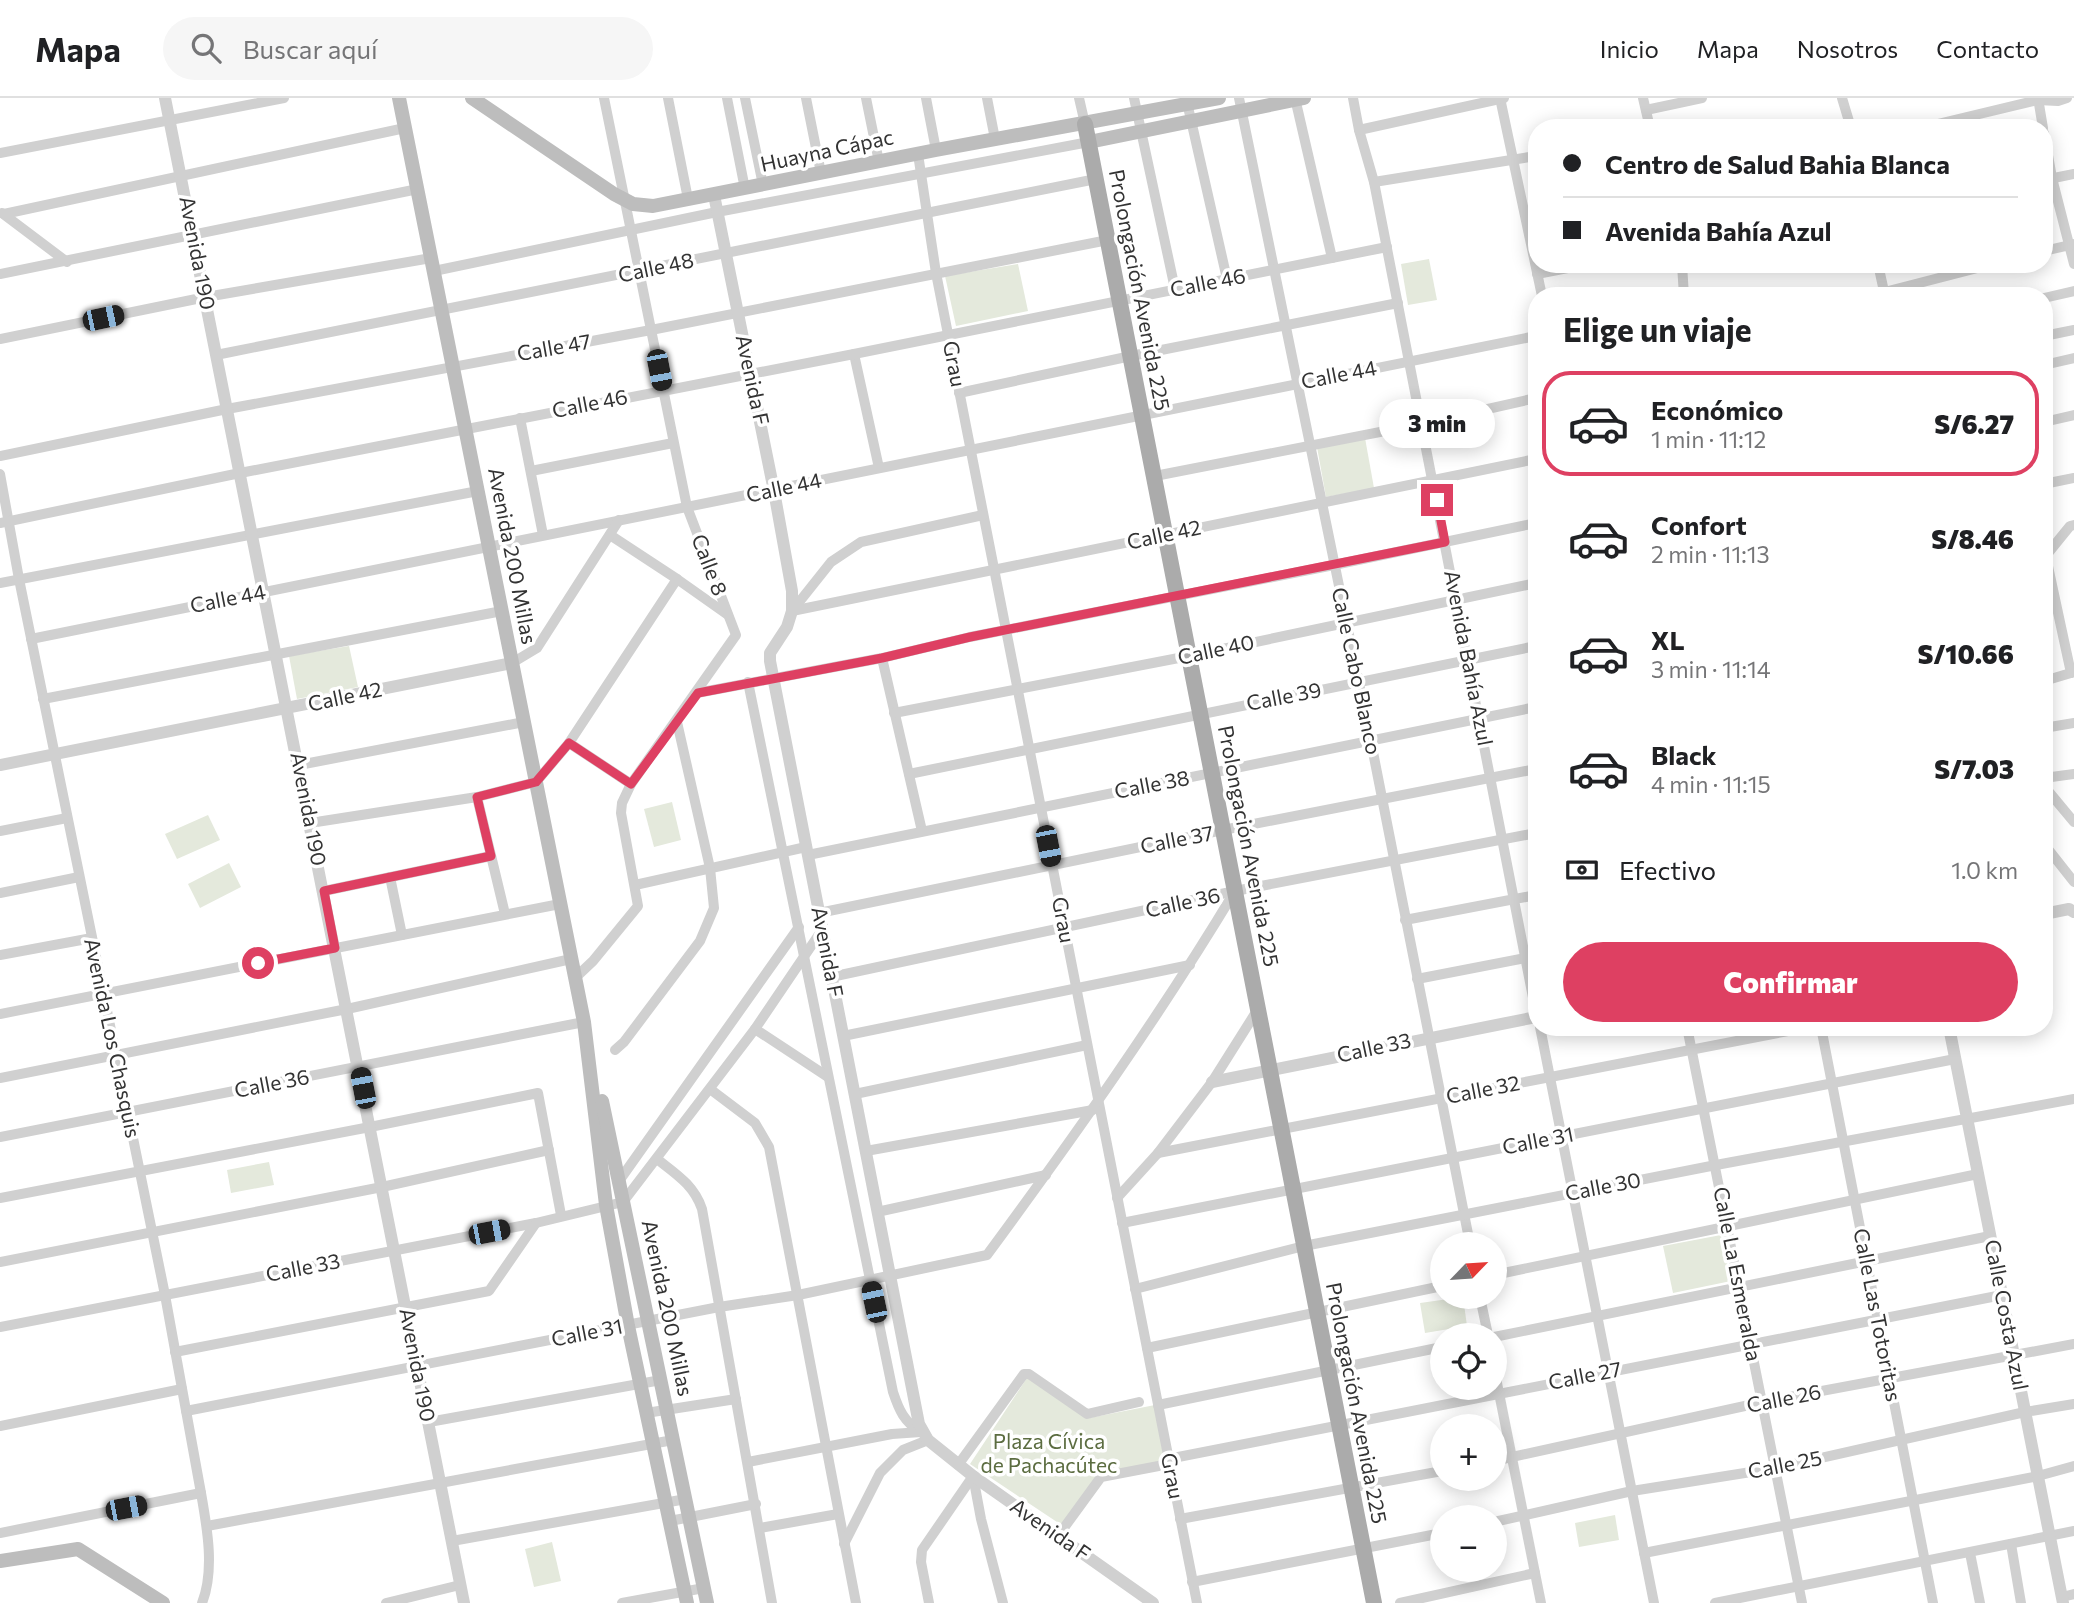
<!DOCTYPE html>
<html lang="es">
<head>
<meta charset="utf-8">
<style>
  :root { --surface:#fff; --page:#f6f6f6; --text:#202124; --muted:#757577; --line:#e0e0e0; --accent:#de4062 }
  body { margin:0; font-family:Commissioner,sans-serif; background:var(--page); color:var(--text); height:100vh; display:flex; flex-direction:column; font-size:26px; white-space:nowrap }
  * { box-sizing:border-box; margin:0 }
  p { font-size:23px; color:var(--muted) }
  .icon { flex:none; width:38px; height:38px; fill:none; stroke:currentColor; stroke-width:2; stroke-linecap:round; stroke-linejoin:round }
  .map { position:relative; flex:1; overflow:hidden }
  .panel { position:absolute; left:1528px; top:189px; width:525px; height:749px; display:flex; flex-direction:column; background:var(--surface); border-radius:28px; box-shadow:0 4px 18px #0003 }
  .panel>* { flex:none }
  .guide { position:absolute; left:1528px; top:21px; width:525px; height:154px; border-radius:28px; box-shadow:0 4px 18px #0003; display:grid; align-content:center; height:154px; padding:0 35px; background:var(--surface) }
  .needle { width:46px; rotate:65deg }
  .tools { position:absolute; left:1430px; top:1134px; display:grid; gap:14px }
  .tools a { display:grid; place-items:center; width:77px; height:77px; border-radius:50%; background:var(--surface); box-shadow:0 4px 18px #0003; font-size:35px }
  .end { position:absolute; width:32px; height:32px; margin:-16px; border:9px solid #de4062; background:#fff; box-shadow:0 0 0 4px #fff }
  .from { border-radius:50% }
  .bubble { position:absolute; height:49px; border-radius:24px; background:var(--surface); box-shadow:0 4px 18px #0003; font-size:23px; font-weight:800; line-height:49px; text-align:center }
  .car { position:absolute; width:21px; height:42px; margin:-21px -10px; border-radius:9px; box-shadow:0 0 5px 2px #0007; background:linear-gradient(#222 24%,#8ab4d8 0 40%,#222 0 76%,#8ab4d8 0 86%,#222 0) }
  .guide b { display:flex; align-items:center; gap:24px; height:66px; font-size:26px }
  .guide b+b { border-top:2px solid var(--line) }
  .guide i { width:18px; height:18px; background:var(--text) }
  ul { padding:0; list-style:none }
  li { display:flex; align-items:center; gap:21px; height:105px; margin:0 14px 10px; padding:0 21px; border:4px solid transparent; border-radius:28px }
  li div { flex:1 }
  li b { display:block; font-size:26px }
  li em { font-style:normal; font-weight:800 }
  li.on { border-color:var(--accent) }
  li>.icon { width:63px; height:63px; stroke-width:1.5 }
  h2 { padding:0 35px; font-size:32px; line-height:84px }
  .pay { display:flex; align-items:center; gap:18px; height:77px; padding:0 35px; font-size:26px }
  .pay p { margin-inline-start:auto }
  .primary-button { display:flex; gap:14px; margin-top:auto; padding:14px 35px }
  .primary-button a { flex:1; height:80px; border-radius:42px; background:var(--accent); color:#fff; font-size:28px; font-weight:800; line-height:80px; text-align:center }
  header { display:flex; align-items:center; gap:42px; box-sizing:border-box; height:98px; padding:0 35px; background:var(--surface); border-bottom:2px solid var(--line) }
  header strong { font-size:33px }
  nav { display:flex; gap:38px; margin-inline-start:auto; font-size:24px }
  .search { width:490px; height:63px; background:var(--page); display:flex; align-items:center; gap:18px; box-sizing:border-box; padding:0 24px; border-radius:38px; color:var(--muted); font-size:26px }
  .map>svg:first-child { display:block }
</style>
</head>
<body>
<header>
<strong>Mapa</strong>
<div class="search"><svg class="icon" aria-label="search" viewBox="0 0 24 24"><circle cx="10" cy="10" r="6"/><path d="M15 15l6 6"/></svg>Buscar aquí</div>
<nav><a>Inicio</a><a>Mapa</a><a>Nosotros</a><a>Contacto</a></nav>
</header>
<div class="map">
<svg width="2074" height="1505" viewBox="0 0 2074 1505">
  <rect width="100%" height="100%" fill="#fff"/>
  <g fill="#e4e9dc">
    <polygon points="1429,161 1437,202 1408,207 1401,166"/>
    <polygon points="1018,166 1028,213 956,228 945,178"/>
    <polygon points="1365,340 1374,390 1326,399 1317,349"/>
    <polygon points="349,548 358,589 297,601 289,558"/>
    <polygon points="672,704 681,742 654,749 644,711"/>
    <polygon points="208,717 220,742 177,761 165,736"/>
    <polygon points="229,765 241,789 200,810 188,786"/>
    <polygon points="269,1064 274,1087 231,1095 227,1072"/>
    <polygon points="1721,1137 1731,1183 1673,1195 1663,1148"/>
    <polygon points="1463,1199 1467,1228 1425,1235 1420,1205"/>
    <polygon points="1027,1280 1089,1320 1155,1307 1166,1363 1098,1377 1063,1428 970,1366"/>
    <polygon points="1615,1417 1619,1442 1579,1449 1575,1425"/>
    <polygon points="552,1444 561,1483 534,1489 525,1451"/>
  </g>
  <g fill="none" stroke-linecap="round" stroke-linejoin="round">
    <g stroke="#d0d0d0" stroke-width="10">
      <polyline points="668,0 688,101"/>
      <polyline points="727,0 745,91"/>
      <polyline points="745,0 763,87"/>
      <polyline points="806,0 821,75"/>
      <polyline points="866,0 879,64"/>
      <polyline points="926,0 936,52"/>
      <polyline points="987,0 995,41"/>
      <polyline points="1079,0 1085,26"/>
      <polyline points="1134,0 1175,191"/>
      <polyline points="1186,0 1227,181"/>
      <polyline points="1239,0 1371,644 1470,1146"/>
      <polyline points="1295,0 1332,160"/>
      <polyline points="1353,0 1359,32 1374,84 1536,915"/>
      <polyline points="1500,0 1542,198"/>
      <polyline points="1643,0 1650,30"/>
      <polyline points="1842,0 1851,30"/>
      <polyline points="2038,0 2043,30"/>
      <polyline points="1646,12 1702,0"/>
      <polyline points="1921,30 2038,2 2058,3 2067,0"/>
      <polyline points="1359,32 1504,0"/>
      <polyline points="2044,35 2052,80 2074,166"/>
      <polyline points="0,55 284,0"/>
      <polyline points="918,56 936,175 1197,1505"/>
      <polyline points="2044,82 2074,76"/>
      <polyline points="1374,84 1536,58"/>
      <polyline points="2,115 67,164"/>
      <polyline points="4,116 405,30"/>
      <polyline points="2044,153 2074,146"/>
      <polyline points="1682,166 1684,198"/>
      <polyline points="1878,166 1885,198"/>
      <polyline points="434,173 717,114 1089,44"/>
      <polyline points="0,176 418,91"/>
      <polyline points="1537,176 1588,166"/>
      <polyline points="1869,198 1993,166"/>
      <polyline points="2044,200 2074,193"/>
      <polyline points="2044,238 2074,232"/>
      <polyline points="0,241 206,199 431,160"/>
      <polyline points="854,256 879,370"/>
      <polyline points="216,257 1096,81"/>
      <polyline points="2044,267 2074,260"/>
      <polyline points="959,295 1131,258 1398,205"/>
      <polyline points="520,320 543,437"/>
      <polyline points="2044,324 2074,317"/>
      <polyline points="0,358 227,311 651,232 1108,142"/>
      <polyline points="531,373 673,345"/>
      <path d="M0 376 19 481 165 1197 201 1395C207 1429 215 1472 202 1505"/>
      <polyline points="1155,378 1421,326 1536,300"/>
      <polyline points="2044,386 2074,380"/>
      <polyline points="0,425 240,375 854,256 1387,149"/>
      <polyline points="610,437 677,481"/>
      <polyline points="2046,459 2071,575"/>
      <polyline points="2044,460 2070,428 2074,427"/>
      <polyline points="0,485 478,393"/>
      <polyline points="792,513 1536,361"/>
      <polyline points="792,513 831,464 861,444 983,417"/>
      <polyline points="31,541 1536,238"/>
      <polyline points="882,560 922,733"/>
      <polyline points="512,565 537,550 619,422"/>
      <polyline points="2044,583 2074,574"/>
      <path d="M748 584 893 1294C899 1312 904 1324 921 1334"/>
      <polyline points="697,595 882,560 970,539 1334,467 1536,425"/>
      <polyline points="43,601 502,513"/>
      <polyline points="894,615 1189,558 1536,485"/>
      <polyline points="2044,630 2074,625"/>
      <polyline points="569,645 631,686"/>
      <polyline points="299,667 524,624"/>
      <path d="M909 676C1118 632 1327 589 1536 548"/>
      <polyline points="2044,680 2074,676"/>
      <polyline points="2044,688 2074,724"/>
      <polyline points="477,699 505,816"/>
      <polyline points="310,725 477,699 536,684 569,645 677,481 728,517"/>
      <polyline points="0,733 67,720"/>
      <polyline points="2044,746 2074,784"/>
      <polyline points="808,757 1536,609"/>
      <polyline points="390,779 402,837"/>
      <polyline points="635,787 806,749"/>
      <polyline points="324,793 491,758"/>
      <polyline points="0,795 79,779"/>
      <polyline points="819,815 1223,732 1536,671"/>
      <polyline points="1405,822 1536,797"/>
      <polyline points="0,857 92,840"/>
      <polyline points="831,879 1235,793 1536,735"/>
      <polyline points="575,880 593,863 638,808 621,715 622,705 631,686 736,537 687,409 604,0"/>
      <polyline points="1417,881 1536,858"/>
      <polyline points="0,916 560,806"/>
      <polyline points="1540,929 1654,1505"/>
      <polyline points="1687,929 1802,1505"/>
      <polyline points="1821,929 1933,1505"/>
      <polyline points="755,931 828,979"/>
      <polyline points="843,938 1190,867"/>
      <polyline points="615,952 624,944 700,843 714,810 710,770 677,624"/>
      <polyline points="0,980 347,911 571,861"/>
      <polyline points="710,991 755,1025 769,1049 856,1505"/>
      <polyline points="855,996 1087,947"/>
      <polyline points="0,1039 584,924"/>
      <polyline points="866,1053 1093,1012"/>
      <polyline points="1158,1055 1809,929"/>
      <path d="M657 1061C676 1076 694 1087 702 1111L772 1505"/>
      <polyline points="619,1083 799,829"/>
      <polyline points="0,1100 370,1029 538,995 561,1117"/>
      <polyline points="1117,1100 1158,1055 1212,984 1258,911"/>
      <polyline points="877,1114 1046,1077"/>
      <polyline points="1122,1125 1955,961"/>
      <polyline points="0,1164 382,1089 549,1052"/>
      <polyline points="1494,1177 1978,1076"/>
      <polyline points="1135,1191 1304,1148 1716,1067 2074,1001"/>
      <polyline points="1480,1199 1488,1237"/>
      <polyline points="0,1229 536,1125 623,1104 755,931 822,832"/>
      <polyline points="1494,1239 1990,1138"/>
      <polyline points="1147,1250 1442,1188"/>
      <polyline points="175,1254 489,1193 536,1125"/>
      <polyline points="1494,1270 1541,1505"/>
      <polyline points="1158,1307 1442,1249"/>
      <path d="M186 1313 719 1209 798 1197 987 1157C1074 1039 1159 919 1235 793"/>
      <polyline points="646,1315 736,1301"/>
      <polyline points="429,1324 661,1282"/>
      <polyline points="0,1328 182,1291"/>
      <polyline points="1168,1361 2002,1197"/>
      <polyline points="1494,1363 1763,1304 2074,1246"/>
      <polyline points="748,1364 892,1336 921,1334"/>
      <polyline points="958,1367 1024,1276 1029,1276 1087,1316 1139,1304"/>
      <polyline points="973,1378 981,1421 1003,1505"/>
      <polyline points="1180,1421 1442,1373"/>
      <polyline points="670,1423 756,1406"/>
      <polyline points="1494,1424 1632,1393 1776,1370 2025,1314 2074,1306"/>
      <polyline points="207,1428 673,1342"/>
      <polyline points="760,1430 838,1416"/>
      <polyline points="0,1435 201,1395"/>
      <polyline points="1058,1438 1101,1379 1169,1366"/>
      <polyline points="452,1443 686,1401"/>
      <polyline points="844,1446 880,1375 903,1352 928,1342"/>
      <polyline points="2011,1446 2021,1505"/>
      <polyline points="1644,1455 2038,1378 2074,1368"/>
      <polyline points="1970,1455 1980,1505"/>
      <polyline points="1192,1484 1442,1435"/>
      <polyline points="2062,1499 2074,1496"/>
      <polyline points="386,1505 460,1487"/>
      <polyline points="622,1505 704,1490"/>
      <polyline points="929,1505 921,1464 922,1452 973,1378"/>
      <polyline points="1400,1505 1535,1475"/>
      <polyline points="1715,1505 2074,1433"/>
    </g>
    <g stroke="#d0d0d0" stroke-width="12">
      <polyline points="165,0 464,1505"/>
      <polyline points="714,97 774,393 792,493 792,513 787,529 770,555 770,563 919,1326 928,1342 973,1378 1153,1505"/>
      <polyline points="0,667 512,565"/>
      <polyline points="2044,816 2069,811 2074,814"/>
      <polyline points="1949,929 2063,1505"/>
      <polyline points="1212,984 1536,919"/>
    </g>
    <g stroke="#bdbdbd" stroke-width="14">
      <polyline points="399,0 584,924 606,1107 628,1228 687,1505"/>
      <polyline points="472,0 614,96 633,106 653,108 936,52 1219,0"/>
      <polyline points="1089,44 1304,0"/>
      <polyline points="602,1003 707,1505"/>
      <polyline points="0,1463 78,1451 163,1505"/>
    </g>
    <polyline stroke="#ababab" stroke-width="16" points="1085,26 1374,1505"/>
  </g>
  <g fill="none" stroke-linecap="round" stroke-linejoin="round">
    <polyline stroke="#de4062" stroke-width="9" points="258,865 335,850 324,793 491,758 477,699 536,684 569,645 631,686 698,595 882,560 970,539 1445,444 1437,402"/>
  </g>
  <g text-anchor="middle" stroke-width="7" stroke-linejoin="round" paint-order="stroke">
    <g font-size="21" fill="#333" stroke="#fff">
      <text transform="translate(827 53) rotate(-12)" y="7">Huayna Cápac</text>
      <text transform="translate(197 155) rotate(79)" y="7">Avenida 190</text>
      <text transform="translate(656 170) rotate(-12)" y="7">Calle 48</text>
      <text transform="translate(1208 185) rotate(-11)" y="7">Calle 46</text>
      <text transform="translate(1139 192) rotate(79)" y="7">Prolongación Avenida 225</text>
      <text transform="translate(554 250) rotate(-10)" y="7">Calle 47</text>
      <text transform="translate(954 266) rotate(79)" y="7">Grau</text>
      <text transform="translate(1339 277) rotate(-11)" y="7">Calle 44</text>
      <text transform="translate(752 282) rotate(78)" y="7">Avenida F</text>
      <text transform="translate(590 306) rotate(-11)" y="7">Calle 46</text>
      <text transform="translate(784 390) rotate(-12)" y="7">Calle 44</text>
      <text transform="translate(1164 437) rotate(-12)" y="7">Calle 42</text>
      <text transform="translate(512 458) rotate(79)" y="7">Avenida 200 Millas</text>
      <text transform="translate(709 467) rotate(69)" y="7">Calle 8</text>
      <text transform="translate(228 501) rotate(-11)" y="7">Calle 44</text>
      <text transform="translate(1216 552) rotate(-12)" y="7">Calle 40</text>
      <text transform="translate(1468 560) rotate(79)" y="7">Avenida Bahía Azul</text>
      <text transform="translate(1356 573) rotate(78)" y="7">Calle Cabo Blanco</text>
      <text transform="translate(345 599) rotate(-12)" y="7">Calle 42</text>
      <text transform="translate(1284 599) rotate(-11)" y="7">Calle 39</text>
      <text transform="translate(1152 687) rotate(-11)" y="7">Calle 38</text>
      <text transform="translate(308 711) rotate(79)" y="7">Avenida 190</text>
      <text transform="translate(1177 742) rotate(-11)" y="7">Calle 37</text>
      <text transform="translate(1248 748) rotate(79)" y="7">Prolongación Avenida 225</text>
      <text transform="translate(1183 805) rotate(-12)" y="7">Calle 36</text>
      <text transform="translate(1063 822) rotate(79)" y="7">Grau</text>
      <text transform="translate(827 854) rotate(79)" y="7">Avenida F</text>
      <text transform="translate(112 940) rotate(78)" y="7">Avenida Los Chasquis</text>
      <text transform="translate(1374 950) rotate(-12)" y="7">Calle 33</text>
      <text transform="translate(272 986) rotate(-11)" y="7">Calle 36</text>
      <text transform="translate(1483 992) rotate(-11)" y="7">Calle 32</text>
      <text transform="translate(1538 1043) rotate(-11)" y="7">Calle 31</text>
      <text transform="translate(1603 1089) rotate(-11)" y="7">Calle 30</text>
      <text transform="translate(303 1170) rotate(-11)" y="7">Calle 33</text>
      <text transform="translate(1737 1176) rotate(79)" y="7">Calle La Esmeralda</text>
      <text transform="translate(667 1210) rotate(78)" y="7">Avenida 200 Millas</text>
      <text transform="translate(1877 1217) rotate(79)" y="7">Calle Las Totoritas</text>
      <text transform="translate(2006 1217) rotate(79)" y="7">Calle Costa Azul</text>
      <text transform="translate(587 1235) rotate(-11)" y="7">Calle 31</text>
      <text transform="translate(417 1267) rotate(79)" y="7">Avenida 190</text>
      <text transform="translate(1585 1278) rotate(-11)" y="7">Calle 27</text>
      <text transform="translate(1784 1301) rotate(-11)" y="7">Calle 26</text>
      <text transform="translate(1356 1305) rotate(79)" y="7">Prolongación Avenida 225</text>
      <text transform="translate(1785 1367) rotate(-11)" y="7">Calle 25</text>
      <text transform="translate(1172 1378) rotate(79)" y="7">Grau</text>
      <text transform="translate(1050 1432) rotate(35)" y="7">Avenida F</text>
    </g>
    <g font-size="21" fill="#5c6d41" stroke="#fff">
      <text x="1049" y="1351">Plaza Cívica<tspan x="1049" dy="24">de Pachacútec</tspan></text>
    </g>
  </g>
</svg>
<div class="tools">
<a><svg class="needle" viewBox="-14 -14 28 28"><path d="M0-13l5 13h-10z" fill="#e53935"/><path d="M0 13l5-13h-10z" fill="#757577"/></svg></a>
<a><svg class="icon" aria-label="locate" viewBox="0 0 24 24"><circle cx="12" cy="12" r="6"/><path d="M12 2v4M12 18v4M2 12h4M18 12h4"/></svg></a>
<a>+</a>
<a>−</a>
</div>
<i class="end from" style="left:258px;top:865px"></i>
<i class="end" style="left:1437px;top:402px"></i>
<div class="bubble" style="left:1379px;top:301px;width:116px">3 min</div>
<i class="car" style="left:103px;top:220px;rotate:78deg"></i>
<i class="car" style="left:659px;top:272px;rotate:169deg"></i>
<i class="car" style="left:1048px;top:748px;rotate:169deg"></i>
<i class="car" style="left:363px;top:990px;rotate:349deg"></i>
<i class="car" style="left:489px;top:1134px;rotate:79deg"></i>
<i class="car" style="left:874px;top:1204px;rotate:348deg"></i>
<i class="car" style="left:126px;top:1410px;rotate:79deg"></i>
<div class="guide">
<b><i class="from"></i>Centro de Salud Bahia Blanca</b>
<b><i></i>Avenida Bahía Azul</b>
</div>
<section class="panel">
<h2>Elige un viaje</h2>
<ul>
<li class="on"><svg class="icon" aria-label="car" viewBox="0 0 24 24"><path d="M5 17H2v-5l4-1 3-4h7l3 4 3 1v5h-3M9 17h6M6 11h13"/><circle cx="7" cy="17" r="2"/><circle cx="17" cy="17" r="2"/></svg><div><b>Económico</b><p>1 min · 11:12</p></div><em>S/6.27</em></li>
<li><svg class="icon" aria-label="car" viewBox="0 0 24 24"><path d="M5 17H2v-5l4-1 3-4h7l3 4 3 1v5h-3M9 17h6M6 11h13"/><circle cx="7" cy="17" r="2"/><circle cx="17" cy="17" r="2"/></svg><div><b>Confort</b><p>2 min · 11:13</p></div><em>S/8.46</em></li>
<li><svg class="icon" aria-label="car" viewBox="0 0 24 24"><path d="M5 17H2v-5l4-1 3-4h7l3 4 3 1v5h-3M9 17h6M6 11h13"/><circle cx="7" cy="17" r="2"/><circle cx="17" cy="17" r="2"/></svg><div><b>XL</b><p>3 min · 11:14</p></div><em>S/10.66</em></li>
<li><svg class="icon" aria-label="car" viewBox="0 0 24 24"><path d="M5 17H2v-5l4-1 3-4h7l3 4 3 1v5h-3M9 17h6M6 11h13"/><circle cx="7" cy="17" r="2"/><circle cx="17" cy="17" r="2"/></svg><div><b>Black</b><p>4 min · 11:15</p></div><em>S/7.03</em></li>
</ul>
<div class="pay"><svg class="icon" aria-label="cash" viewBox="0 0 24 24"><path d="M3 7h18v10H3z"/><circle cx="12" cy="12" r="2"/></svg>Efectivo<p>1.0 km</p></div>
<div class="primary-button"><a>Confirmar</a></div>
</section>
</div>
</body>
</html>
